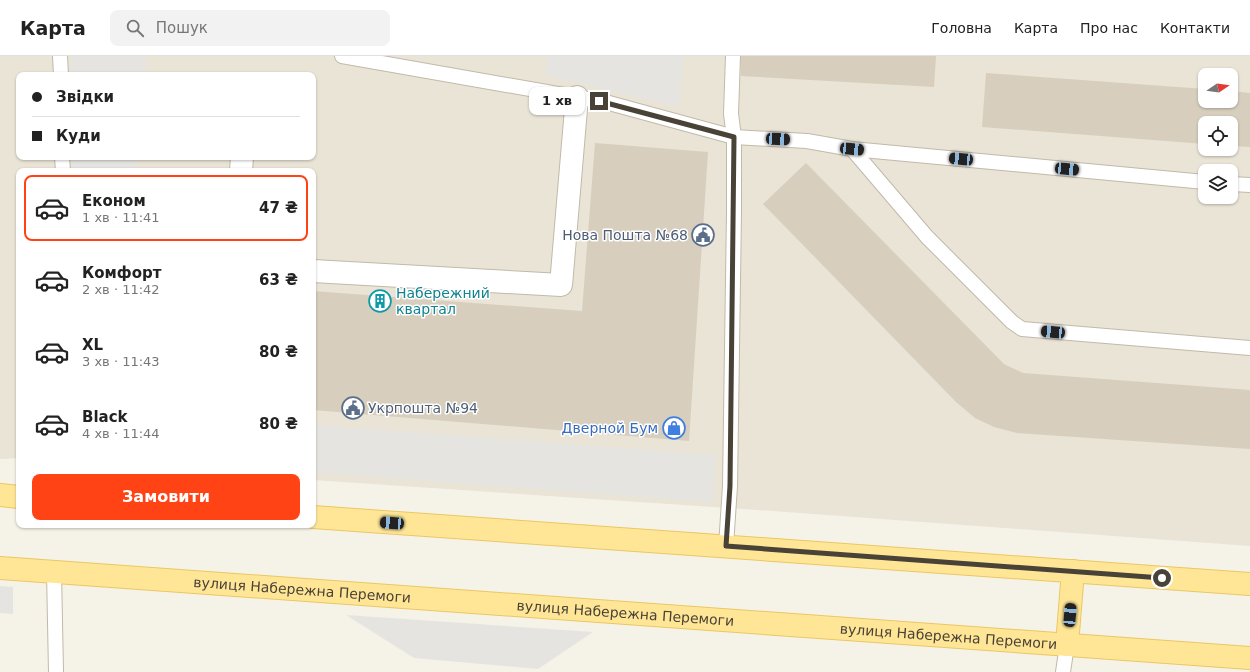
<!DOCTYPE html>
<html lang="uk">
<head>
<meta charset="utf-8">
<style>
  :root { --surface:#fff; --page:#f2f2f2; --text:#222; --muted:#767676; --line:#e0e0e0; --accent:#ff4315 }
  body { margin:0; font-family:"DejaVu Sans",sans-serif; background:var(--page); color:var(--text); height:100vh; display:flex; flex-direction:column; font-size:15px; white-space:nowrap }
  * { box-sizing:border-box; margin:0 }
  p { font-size:13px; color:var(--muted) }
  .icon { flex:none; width:22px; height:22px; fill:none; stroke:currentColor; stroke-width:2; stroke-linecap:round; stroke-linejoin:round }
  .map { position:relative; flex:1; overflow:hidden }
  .drawer { position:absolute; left:16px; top:112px; width:300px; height:360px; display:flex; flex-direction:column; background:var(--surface); border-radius:8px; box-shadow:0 1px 3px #0004 }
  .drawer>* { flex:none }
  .guide { position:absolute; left:16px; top:16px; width:300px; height:88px; border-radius:8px; box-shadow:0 1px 3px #0004; display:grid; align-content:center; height:88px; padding:0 16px; background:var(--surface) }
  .needle { width:26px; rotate:77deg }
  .tools { position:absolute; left:1198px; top:12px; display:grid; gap:8px }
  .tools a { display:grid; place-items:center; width:40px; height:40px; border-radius:8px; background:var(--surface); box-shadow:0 1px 3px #0004; font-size:20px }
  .end { position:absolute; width:18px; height:18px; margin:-9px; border:5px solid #494236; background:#fff; box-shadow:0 0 0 2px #fff }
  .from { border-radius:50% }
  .bubble { position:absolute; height:28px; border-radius:8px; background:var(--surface); box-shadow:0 1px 3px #0004; font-size:13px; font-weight:700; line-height:28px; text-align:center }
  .car { position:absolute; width:12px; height:24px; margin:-12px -6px; border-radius:5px; box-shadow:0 0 3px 1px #0007; background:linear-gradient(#222 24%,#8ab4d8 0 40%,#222 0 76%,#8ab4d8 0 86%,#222 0) }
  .guide b { display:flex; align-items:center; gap:14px; height:38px; font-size:15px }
  .guide b+b { border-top:1px solid var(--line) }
  .guide i { width:10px; height:10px; background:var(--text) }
  ul { padding:7px 0 0; list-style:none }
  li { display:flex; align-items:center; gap:12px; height:66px; margin:0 8px 6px; padding:0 8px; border:2px solid transparent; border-radius:8px }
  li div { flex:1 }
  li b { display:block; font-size:15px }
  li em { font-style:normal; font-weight:700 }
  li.on { border-color:var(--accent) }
  li>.icon { width:36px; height:36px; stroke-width:1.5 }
  .button { display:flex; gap:8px; margin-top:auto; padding:8px 16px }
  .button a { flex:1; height:46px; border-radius:8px; background:var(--accent); color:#fff; font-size:16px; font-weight:700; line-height:46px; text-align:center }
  header { display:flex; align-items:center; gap:24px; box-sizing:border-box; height:56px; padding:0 20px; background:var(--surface); border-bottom:1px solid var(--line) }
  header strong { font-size:19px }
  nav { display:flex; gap:22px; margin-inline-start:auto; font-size:14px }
  .search { width:280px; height:36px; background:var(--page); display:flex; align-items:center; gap:10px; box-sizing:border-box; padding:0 14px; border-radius:8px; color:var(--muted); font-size:15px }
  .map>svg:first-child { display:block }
</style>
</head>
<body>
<header>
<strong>Карта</strong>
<div class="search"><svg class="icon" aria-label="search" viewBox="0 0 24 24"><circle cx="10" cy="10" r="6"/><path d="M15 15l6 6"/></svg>Пошук</div>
<nav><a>Головна</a><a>Карта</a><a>Про нас</a><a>Контакти</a></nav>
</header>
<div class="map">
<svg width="1250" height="616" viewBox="0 0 1250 616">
  <rect width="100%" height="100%" fill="#f5f2e8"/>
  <g fill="#e9e4d6" fill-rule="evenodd">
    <polygon points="0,0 59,0 59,19 19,19 19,101 61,101 61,115 19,115 19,402 3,403 0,403"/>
    <path d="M66 0H1250V490L773 455 313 424V115H69V101H313V19H67ZM1205 19H1231V45H1205ZM1205 67H1231V93H1205ZM1205 115H1231V141H1205Z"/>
  </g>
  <g fill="#e6e4e0">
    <polygon points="72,0 147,0 145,19 69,19"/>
    <polygon points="548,0 684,0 679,51 546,19"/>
    <polygon points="71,101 136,101 135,115 71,115"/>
    <polygon points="313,369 716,399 712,446 313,416"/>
    <polygon points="0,530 13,531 13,558 0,557"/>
    <polygon points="346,559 593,576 538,613 414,602"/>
  </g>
  <g fill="#d7cebd">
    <polygon points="741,0 936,0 934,31 741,20"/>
    <polygon points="986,17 1205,33 1205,45 1231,45 1231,35 1250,37 1250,91 1231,90 1231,67 1205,67 1205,88 982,71"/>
    <polygon points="595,87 708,96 689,385 313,354 313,235 582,255"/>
    <polygon points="806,107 1004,308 1023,317 1250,334 1250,393 1017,377 994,371 975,362 956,346 763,148"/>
  </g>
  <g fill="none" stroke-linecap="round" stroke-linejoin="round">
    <g stroke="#c1baaa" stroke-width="16">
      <g id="lane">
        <polyline points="60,0 61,19"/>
        <polyline points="342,0 609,47 734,81 807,85 852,93 1205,126"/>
        <polyline points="852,93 927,181 1012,266 1022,273 1250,292"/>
        <polyline points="62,101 63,115"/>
        <polyline points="1231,128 1250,129"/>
        <polyline points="726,490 730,430 734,156 734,81 731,58 733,0"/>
        <polyline points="54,515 56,616"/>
        <polyline points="1063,616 1067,589"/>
      </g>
    </g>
    <g stroke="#c1baaa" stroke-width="24">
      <g id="street">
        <polyline points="241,115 242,101"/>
        <polyline points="313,215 561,229 577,41"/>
      </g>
    </g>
    <g stroke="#eac762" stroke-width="24">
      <g id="primary">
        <polyline points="0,439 19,441"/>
        <polyline points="313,461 1250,528"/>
        <path id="s1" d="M0 512 1250 602"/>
        <polyline points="1067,589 1073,515"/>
      </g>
    </g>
    <use href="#lane" stroke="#fff" stroke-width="14"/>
    <use href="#street" stroke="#fff" stroke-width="22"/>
    <use href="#primary" stroke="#ffe697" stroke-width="22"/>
  </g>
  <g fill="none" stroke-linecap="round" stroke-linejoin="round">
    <polyline stroke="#494236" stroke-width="5" points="599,45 734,81 730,430 726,490 1162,522"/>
  </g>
  <defs>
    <g id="civic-ring" transform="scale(1.15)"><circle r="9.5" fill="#fff" stroke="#5c6f8a" stroke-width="1.5"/><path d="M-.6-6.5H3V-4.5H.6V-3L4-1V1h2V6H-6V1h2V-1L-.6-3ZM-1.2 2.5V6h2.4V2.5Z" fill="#5c6f8a"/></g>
    <g id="building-ring" transform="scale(1.15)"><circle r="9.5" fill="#fff" stroke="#0f9aa8" stroke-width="1.5"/><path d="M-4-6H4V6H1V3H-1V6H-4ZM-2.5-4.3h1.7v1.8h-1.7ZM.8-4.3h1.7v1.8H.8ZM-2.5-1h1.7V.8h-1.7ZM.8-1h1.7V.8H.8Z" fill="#0f9aa8"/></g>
    <g id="shop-ring" transform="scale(1.15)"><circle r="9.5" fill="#fff" stroke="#3f7fe0" stroke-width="1.5"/><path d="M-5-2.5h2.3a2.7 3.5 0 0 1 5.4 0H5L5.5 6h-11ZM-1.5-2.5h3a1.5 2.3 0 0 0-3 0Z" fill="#3f7fe0"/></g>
  </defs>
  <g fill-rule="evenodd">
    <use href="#civic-ring" x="703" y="179"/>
    <use href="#building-ring" x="380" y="245"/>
    <use href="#civic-ring" x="353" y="352"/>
    <use href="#shop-ring" x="674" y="372"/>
  </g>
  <g text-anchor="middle" stroke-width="3" stroke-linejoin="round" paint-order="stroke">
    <g font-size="14" fill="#4e5e75" stroke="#fff" text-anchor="end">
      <text x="688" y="184">Нова Пошта №68</text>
      <text x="368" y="357" text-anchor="start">Укрпошта №94</text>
    </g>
    <g font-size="14" fill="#0d838f" stroke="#fff" text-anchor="start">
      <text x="396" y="242">Набережний<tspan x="396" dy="16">квартал</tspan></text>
    </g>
    <g font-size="14" fill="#366cbe" stroke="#fff" text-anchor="end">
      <text x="658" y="377">Дверной Бум</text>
    </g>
    <g font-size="14" fill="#494236" stroke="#fff">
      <text dy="5" stroke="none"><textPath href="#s1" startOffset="303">вулиця Набережна Перемоги</textPath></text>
      <text dy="5" stroke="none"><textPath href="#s1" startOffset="627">вулиця Набережна Перемоги</textPath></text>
      <text dy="5" stroke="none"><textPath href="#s1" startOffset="951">вулиця Набережна Перемоги</textPath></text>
    </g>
  </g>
</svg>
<div class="tools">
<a><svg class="needle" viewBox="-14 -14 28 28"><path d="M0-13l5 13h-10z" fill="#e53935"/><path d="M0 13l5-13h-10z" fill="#767676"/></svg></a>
<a><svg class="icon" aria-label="locate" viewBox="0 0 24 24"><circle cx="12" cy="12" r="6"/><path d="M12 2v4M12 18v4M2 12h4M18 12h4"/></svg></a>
<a><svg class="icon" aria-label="layers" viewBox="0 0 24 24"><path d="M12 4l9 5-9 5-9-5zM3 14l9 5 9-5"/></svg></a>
</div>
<i class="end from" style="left:1162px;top:522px"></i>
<i class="end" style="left:599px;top:45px"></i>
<div class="bubble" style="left:529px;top:31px;width:56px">1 хв</div>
<i class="car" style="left:778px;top:83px;rotate:93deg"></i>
<i class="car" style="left:852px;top:93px;rotate:95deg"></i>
<i class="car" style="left:961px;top:103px;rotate:275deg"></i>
<i class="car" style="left:1067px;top:113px;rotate:95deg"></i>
<i class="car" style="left:1053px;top:276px;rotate:275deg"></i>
<i class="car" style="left:392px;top:467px;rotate:274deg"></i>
<i class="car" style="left:1070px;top:559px;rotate:5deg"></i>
<div class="guide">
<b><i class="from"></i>Звідки</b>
<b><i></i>Куди</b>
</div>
<section class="drawer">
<ul>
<li class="on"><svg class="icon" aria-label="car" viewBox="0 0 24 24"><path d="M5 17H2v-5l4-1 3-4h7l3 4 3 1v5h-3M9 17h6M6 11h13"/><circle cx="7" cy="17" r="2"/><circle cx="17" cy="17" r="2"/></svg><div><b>Економ</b><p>1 хв · 11:41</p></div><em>47 ₴</em></li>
<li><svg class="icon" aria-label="car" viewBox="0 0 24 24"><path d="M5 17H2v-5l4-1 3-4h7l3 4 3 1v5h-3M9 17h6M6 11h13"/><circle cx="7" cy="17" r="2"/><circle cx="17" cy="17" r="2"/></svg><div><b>Комфорт</b><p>2 хв · 11:42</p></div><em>63 ₴</em></li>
<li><svg class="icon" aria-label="car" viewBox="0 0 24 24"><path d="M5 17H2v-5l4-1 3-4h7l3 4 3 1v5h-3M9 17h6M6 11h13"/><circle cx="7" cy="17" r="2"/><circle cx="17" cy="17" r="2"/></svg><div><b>XL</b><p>3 хв · 11:43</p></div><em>80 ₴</em></li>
<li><svg class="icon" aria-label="car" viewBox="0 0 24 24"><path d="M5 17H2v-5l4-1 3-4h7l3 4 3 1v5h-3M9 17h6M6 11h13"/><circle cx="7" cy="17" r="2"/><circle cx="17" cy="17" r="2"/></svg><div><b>Black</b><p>4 хв · 11:44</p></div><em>80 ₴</em></li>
</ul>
<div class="button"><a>Замовити</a></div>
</section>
</div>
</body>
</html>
